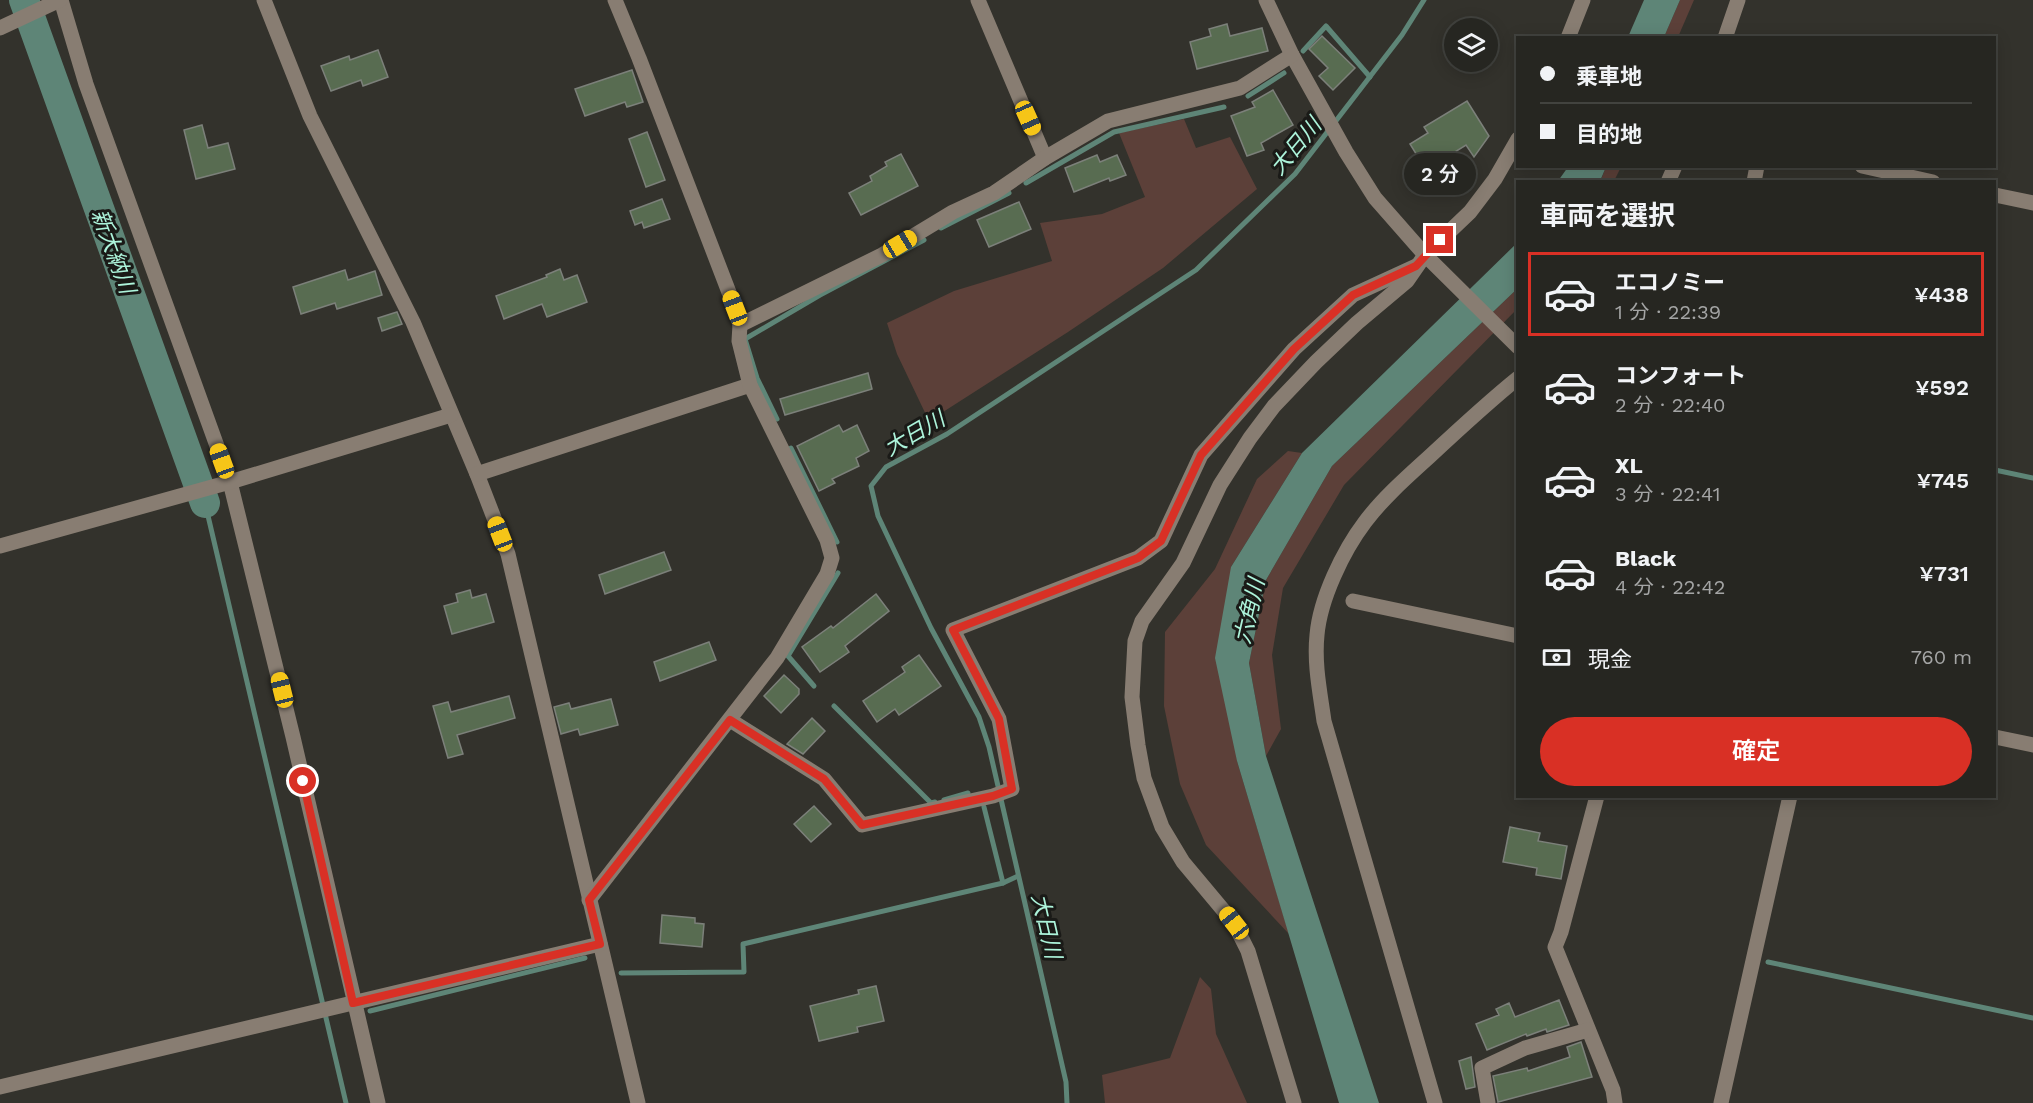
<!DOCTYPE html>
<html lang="ja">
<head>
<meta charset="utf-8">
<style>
  :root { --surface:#262621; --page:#2e2e2a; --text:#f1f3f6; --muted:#a4a5a5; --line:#42433f; --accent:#d93025 }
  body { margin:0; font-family:"Work Sans","Noto Sans JP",sans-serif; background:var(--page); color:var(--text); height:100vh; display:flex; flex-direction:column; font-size:22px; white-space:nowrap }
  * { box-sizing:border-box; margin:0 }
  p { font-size:20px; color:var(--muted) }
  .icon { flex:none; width:33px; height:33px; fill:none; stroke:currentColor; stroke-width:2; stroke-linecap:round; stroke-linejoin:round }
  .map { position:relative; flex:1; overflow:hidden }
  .panel { position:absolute; left:1516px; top:180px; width:480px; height:618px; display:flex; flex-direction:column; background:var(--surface); border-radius:0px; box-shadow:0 3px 15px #0003,0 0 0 2px var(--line) }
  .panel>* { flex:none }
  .top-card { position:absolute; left:1516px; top:36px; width:480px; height:132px; border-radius:0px; box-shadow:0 3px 15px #0003,0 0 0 2px var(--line); display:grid; align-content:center; height:132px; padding:0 24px; background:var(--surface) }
  .tools { position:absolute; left:1444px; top:18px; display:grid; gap:12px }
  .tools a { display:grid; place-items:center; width:54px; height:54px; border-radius:50%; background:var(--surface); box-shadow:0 3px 15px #0003,0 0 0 2px var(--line); font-size:30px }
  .end { position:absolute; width:27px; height:27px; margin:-14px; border:8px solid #d93025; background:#fff; box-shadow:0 0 0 3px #fff }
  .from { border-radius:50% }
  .bubble { position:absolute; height:42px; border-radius:21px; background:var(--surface); box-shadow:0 3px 15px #0003,0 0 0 2px var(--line); font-size:20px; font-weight:600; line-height:42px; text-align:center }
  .car { position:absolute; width:18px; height:36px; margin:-18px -9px; border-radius:8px; box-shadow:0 0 4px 2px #0007; background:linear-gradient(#f5c518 24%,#345 0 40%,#f5c518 0 76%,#345 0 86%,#f5c518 0) }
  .top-card b { display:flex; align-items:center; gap:21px; height:57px; font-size:22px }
  .top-card b+b { border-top:2px solid var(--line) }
  .top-card i { width:15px; height:15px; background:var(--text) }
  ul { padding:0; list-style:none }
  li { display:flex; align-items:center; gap:18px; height:84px; margin:0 12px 9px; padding:0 12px; border:3px solid transparent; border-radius:0px }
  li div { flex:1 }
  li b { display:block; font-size:22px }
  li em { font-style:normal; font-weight:600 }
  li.selected { border-color:var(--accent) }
  li>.icon { width:54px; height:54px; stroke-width:1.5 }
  h2 { padding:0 24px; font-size:27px; line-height:72px }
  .pay { display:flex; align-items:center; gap:15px; height:66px; padding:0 24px; font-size:22px }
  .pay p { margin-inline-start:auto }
  .cta { display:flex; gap:12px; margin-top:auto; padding:12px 24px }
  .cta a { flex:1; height:69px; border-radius:36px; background:var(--accent); color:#fff; font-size:24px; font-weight:600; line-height:69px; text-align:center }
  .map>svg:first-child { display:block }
</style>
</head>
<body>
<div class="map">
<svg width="2033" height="1103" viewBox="0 0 2033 1103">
  <rect width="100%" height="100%" fill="#33322c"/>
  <g fill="#5c4039">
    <polygon points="1680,0 1694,0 1678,37 1664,37"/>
    <polygon points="1184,119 1196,148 1230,137 1257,189 1163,268 1068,332 929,421 897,354 887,323 954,291 1052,261 1040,223 1102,214 1145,197 1119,133"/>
    <polygon points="1606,167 1621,167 1614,181 1600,182"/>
    <polygon points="1518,288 1518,308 1344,485 1283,588 1272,655 1281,729 1266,756 1249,663 1266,580 1332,466"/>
    <polygon points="1288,451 1302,453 1231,567 1237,761 1289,934 1206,845 1180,784 1164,706 1165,632 1215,569 1257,479"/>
    <polygon points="1200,977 1211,989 1216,1034 1247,1103 1105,1103 1102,1075 1170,1058"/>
  </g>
  <g fill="#5e8577">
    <polygon points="1644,0 1680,0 1664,37 1628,37"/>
    <polygon points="1568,167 1568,166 1606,167 1600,181 1558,181"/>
    <polygon points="1518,242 1518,288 1332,466 1266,580 1249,663 1266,756 1379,1103 1339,1103 1237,761 1215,658 1231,567 1302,453"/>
  </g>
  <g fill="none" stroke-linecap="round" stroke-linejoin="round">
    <g stroke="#5e8577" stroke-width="5">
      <polyline points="1303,51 1326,26 1370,77"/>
      <polyline points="1248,96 1284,73"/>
      <polyline points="1026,183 1114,132 1224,107"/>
      <polyline points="941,228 1009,193"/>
      <polyline points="777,419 757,378 745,339 820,295 924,240"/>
      <polyline points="791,448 837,542"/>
      <polyline points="1995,470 2033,478"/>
      <polyline points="205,503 346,1103"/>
      <polyline points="814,686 788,656 838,573"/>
      <polyline points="834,706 931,803 935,802"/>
      <polyline points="944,800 968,793"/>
      <polyline points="984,807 1003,883"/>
      <polyline points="1768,962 2033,1018"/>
      <polyline points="621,973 744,972 743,944 1003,883 1018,876"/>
      <polyline points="370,1011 585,958"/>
      <polyline points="1067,1103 1066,1082 989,747 979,717 931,628 878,516 871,486 886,467 947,434 1196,270 1295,174 1402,35 1424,0"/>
    </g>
    <polyline stroke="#5e8577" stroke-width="30" points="24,0 205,503"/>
  </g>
  <g fill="#586c51" stroke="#7c807a" stroke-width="1.5">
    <polygon points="1227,24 1230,36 1262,28 1268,51 1197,69 1190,42 1211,36 1209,29"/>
    <polygon points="1322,36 1355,68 1333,90 1319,76 1328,68 1309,49"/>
    <polygon points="378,50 388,77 363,86 361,80 331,91 321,66 349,56 350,60"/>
    <polygon points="632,70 643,102 627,107 625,102 585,116 575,89"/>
    <polygon points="1273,90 1293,125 1261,143 1264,150 1247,156 1231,116 1255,107 1252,102"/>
    <polygon points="1467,101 1489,136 1474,157 1466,145 1426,170 1410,144 1428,133 1424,127"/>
    <polygon points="202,125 208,148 228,143 235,169 196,179 184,130"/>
    <polygon points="647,132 665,180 646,187 629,139"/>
    <polygon points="901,154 918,186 861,215 849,193 872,181 870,176 887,166 885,162"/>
    <polygon points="1097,155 1100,162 1117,155 1126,175 1110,181 1109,178 1074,192 1065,168"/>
    <polygon points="662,199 670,219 644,228 642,222 635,225 630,211"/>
    <polygon points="1019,202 1031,229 989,247 977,220"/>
    <polygon points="560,269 564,280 577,275 587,302 547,317 542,304 504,319 496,296 547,277 546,275"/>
    <polygon points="345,270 348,280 375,271 382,295 337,309 335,303 301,314 293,287"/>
    <polygon points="397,312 402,324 382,331 378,318"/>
    <polygon points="868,373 872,389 785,415 780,399"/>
    <polygon points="839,425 843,432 857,425 869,451 856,458 859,466 832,479 835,483 819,491 797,446"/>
    <polygon points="664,552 671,570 605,594 599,575"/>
    <polygon points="470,590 472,598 486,594 494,622 452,634 444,606 458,602 456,594"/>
    <polygon points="876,594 889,611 845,646 849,652 820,672 802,647 831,626 833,628"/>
    <polygon points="709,642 716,660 660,681 654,662"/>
    <polygon points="919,655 941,686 899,715 895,709 877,722 863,701 905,672 902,667"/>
    <polygon points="784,675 799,689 799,694 781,713 764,696"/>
    <polygon points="509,696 515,718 457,735 463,754 448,758 433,706 448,702 451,712"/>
    <polygon points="611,699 618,725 580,735 578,729 561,734 554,707 569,703 571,709"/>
    <polygon points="812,718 825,731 803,754 787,744"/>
    <polygon points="814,806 831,824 811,842 794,824"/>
    <polygon points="1510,827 1540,833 1538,841 1567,846 1561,879 1536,875 1537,868 1503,862"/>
    <polygon points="662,915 695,918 695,923 704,924 702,947 660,943"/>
    <polygon points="876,986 884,1021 857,1027 858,1032 819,1041 810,1006 859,994 858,990"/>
    <polygon points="1559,1000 1569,1025 1547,1032 1546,1029 1527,1036 1526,1034 1487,1050 1476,1024 1499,1015 1496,1009 1509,1003 1515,1017"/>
    <polygon points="1581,1042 1592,1077 1498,1102 1493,1076 1527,1068 1528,1071 1570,1057 1567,1047"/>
    <polygon points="1471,1057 1475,1087 1466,1089 1459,1061"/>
  </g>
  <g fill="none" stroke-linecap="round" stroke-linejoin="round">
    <g stroke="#887d72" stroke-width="15">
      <polyline points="61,0 86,84 230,482 293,737 378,1103"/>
      <polyline points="264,0 310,116 413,322 477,474 508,554 638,1103"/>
      <polyline points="978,0 1045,158"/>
      <polyline points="1266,0 1292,55 1346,152 1375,198 1425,255 1518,347"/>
      <polyline points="0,28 60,0"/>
      <polyline points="1568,38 1583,0"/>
      <polyline points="1725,38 1738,0"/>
      <polyline points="1862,166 1933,182"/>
      <polyline points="1668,182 1675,166"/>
      <polyline points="1754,182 1757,166"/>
      <polyline points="1995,195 2033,203"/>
      <polyline points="740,325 882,255 953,212 994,193 1045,158 1108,121 1240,88 1292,55"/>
      <polyline points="477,474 750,385"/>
      <polyline points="0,546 230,482 451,415"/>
      <polyline points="1353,601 1518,636"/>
      <polyline points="730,720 824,779 862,825 993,796 1012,789 999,719 953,630 1138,558 1161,541 1201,455 1294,349 1353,295 1416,266"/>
      <polyline points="1995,737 2033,745"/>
      <polyline points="1597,796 1561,932 1555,947 1613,1090 1615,1103"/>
      <polyline points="589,900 777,658 827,574 832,558 827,540 750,385 739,341 740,325 735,308 639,58 615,0"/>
      <polyline points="0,1087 600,944"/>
      <polyline points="1294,1103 1248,951 1234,923 1183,862 1162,827 1144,778 1138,745 1132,697 1135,641 1142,621 1183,563 1220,485 1250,438 1274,406 1316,362 1357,323 1407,281 1425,255 1470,212 1495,179 1518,139"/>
      <path d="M1435 1103 1324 721C1320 692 1314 664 1317 635 1320 599 1343 551 1365 522 1383 498 1407 477 1429 457 1458 430 1487 403 1518 378"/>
      <polyline points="1488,1103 1482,1068 1525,1048 1588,1030"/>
      <polyline points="1721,1103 1790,796"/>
    </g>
  </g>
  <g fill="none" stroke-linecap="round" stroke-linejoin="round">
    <polyline stroke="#d93025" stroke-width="8" points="303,781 353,1003 600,944 589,900 730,720 824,779 862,825 993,796 1012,789 999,719 953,630 1138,558 1161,541 1201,455 1294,349 1353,295 1416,266 1440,240"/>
  </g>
  <g text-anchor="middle" stroke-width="6" stroke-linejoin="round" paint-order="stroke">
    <g font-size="22" font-style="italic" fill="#adf4db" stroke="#1a1a17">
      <text transform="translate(1295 146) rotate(-50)" y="8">大日川</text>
      <text transform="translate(114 251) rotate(70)" y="8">新大納川</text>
      <text transform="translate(914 433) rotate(-30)" y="8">大日川</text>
      <text transform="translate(1249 611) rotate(-77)" y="8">六角川</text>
      <text transform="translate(1047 926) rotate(77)" y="8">大日川</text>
    </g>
  </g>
</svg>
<div class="tools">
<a><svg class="icon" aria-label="layers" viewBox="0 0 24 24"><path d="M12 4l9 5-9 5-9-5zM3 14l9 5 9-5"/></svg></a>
</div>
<i class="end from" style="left:303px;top:781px"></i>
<i class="end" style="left:1440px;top:240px"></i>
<div class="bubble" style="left:1404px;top:153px;width:72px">2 分</div>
<i class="car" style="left:1028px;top:118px;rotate:156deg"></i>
<i class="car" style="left:900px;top:244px;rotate:59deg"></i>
<i class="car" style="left:735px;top:308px;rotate:339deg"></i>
<i class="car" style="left:222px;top:461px;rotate:340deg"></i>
<i class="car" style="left:500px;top:534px;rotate:339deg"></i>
<i class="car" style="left:282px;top:690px;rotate:346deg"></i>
<i class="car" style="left:1234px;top:923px;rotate:322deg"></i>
<div class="top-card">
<b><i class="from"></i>乗車地</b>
<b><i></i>目的地</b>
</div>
<section class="panel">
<h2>車両を選択</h2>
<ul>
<li class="selected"><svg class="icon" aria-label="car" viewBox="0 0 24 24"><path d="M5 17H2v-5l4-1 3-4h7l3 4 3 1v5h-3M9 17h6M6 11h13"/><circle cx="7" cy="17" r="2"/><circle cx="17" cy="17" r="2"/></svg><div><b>エコノミー</b><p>1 分 · 22:39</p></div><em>¥438</em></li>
<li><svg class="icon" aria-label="car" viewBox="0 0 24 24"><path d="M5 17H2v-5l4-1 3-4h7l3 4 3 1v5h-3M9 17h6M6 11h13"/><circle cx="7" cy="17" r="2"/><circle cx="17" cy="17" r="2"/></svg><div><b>コンフォート</b><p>2 分 · 22:40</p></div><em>¥592</em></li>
<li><svg class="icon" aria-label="car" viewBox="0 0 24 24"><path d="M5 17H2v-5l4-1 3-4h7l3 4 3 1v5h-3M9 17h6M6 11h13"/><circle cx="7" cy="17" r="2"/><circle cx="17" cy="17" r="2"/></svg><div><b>XL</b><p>3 分 · 22:41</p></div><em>¥745</em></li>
<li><svg class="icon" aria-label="car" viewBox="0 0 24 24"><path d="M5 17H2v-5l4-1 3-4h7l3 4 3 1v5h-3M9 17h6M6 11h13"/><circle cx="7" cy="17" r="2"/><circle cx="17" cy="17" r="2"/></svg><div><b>Black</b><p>4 分 · 22:42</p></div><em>¥731</em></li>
</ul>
<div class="pay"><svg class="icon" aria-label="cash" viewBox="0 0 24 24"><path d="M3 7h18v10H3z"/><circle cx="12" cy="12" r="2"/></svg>現金<p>760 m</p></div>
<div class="cta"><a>確定</a></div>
</section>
</div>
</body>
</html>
